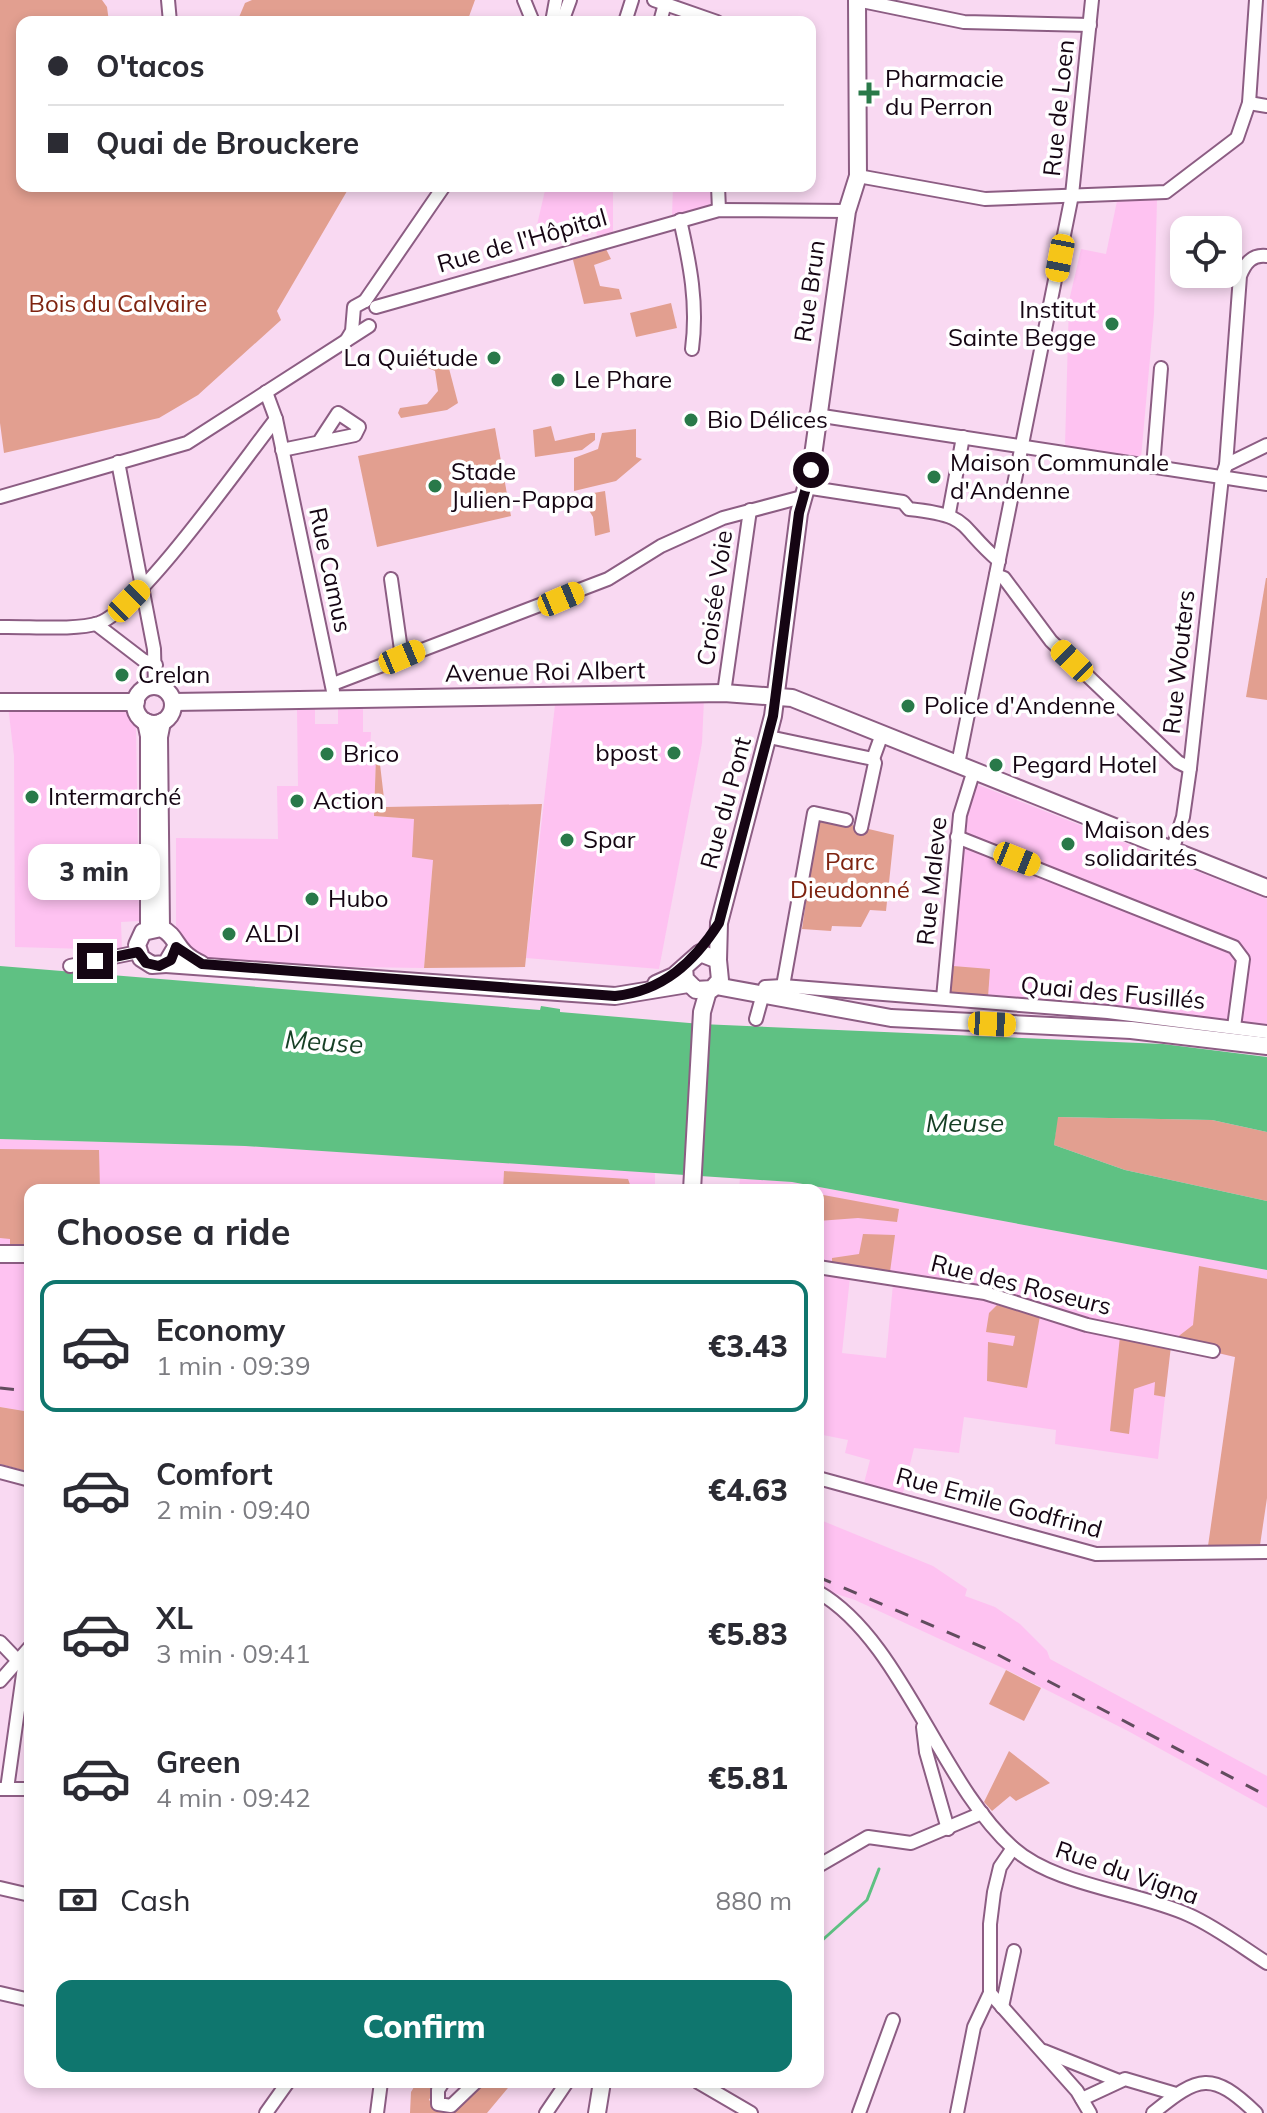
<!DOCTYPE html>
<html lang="en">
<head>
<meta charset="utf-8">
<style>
  :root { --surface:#fff; --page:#f2f2f3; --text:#2b2b33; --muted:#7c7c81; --line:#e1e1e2; --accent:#0f766e }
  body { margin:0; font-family:Mulish,sans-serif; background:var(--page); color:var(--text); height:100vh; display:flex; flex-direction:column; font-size:30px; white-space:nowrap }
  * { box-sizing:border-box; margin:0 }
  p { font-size:26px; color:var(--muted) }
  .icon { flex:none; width:44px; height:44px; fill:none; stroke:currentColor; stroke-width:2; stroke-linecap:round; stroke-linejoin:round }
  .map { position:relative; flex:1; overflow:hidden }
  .panel { position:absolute; left:24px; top:1184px; width:800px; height:904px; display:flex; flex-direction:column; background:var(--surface); border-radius:16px; box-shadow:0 4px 12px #0003 }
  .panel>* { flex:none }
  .banner { position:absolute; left:16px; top:16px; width:800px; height:176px; border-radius:16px; box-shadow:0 4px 12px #0003; display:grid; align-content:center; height:176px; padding:0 32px; background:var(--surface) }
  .tools { position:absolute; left:1170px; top:216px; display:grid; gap:16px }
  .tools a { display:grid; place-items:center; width:72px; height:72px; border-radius:16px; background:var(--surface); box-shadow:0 4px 12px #0003; font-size:40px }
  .end { position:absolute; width:36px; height:36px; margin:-18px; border:10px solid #150513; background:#fff; box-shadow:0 0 0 4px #fff }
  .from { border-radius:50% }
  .bubble { position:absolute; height:56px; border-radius:16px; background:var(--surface); box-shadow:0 4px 12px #0003; font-size:26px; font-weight:800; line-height:56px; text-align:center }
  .car { position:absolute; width:24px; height:48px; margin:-24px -12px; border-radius:10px; box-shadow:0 0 6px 2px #0007; background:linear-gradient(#f5c518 24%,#345 0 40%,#f5c518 0 76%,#345 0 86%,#f5c518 0) }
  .banner b { display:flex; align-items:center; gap:28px; height:76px; font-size:30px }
  .banner b+b { border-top:2px solid var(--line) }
  .banner i { width:20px; height:20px; background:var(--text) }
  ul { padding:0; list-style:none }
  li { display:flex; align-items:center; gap:24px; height:132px; margin:0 16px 12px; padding:0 16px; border:4px solid transparent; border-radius:16px }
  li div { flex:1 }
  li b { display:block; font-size:30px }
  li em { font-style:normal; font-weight:800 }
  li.current { border-color:var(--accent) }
  li>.icon { width:72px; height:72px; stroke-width:1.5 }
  h2 { padding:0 32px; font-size:36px; line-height:96px }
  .pay { display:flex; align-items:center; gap:20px; height:88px; padding:0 32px; font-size:30px }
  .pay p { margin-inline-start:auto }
  .primary-button { display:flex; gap:16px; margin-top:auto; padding:16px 32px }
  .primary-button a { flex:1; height:92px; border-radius:16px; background:var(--accent); color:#fff; font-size:32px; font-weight:800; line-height:92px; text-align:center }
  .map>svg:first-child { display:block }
</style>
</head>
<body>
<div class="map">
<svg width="1267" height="2113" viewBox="0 0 1267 2113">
  <rect width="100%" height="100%" fill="#f9d9f2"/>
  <g fill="#fec2f1">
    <polygon points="546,186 613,186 613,232 597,236 595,224 589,224 588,237 563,234 539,239 537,225"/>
    <polygon points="673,186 713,186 714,198 709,205 672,216"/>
    <polygon points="1157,200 1154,314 1141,458 1065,446 1069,301 1081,249 1106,254 1117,201"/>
    <polygon points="704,699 702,743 659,969 526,958 555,705"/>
    <polygon points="8,706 125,711 136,722 139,921 121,922 122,950 15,947 14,756"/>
    <polygon points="338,707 363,707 363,732 371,732 370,755 376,756 374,816 414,819 433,860 424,968 282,966 213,960 188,950 176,935 176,838 278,839 277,786 298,786 297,709 315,708 315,724 338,724"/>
    <polygon points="976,784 1267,899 1267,1029 1179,1015 950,993 965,827"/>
    <polygon points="0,1139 245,1146 655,1171 655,1190 30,1190 30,1412 0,1407"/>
    <polygon points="740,1177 792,1182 1267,1270 1267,1364 1171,1343 1158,1459 1055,1444 1056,1430 964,1417 959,1453 914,1448 902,1497 863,1487 870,1460 845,1453 848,1440 818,1434 818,1311 825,1274 850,1277 842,1353 886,1358 893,1284 890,1272 818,1261 818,1190 739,1190"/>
    <polygon points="818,1519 933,1566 967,1589 965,1596 995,1607 1020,1624 1047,1651 1050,1659 1267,1776 1267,1808 1128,1731 1007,1670 855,1600 818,1588"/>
  </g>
  <g fill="#e29f90">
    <polygon points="0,0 102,0 107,7 109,22 22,22 22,186 350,186 277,311 281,320 198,395 159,418 4,453 0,423"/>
    <polygon points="252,0 475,0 467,22 237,22 245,3"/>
    <polygon points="606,249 611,259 594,265 600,286 619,289 622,299 584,304 573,260 575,256"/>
    <polygon points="671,303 677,328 636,337 630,313"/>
    <polygon points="434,349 445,353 458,403 447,410 401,418 398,413 400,408 427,404 438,391 435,371 413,361"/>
    <polygon points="551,426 555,441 591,433 595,433 595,440 582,450 535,457 533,430"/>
    <polygon points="495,428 511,516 377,547 358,456"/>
    <polygon points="636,429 636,457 642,459 616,481 574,491 574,458 598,449 602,433"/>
    <polygon points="605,491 610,532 595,536 593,517 584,502 563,508 577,496"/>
    <polygon points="1266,578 1267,578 1267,700 1246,697"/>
    <polygon points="370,746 378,747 385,807 542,804 525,967 424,968 433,860 412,857 414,819 374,816 376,756 370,755"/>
    <polygon points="818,817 894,835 886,911 870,910 861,927 832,926 831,931 802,929"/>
    <polygon points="953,966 990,969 988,997 950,993"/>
    <polygon points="1057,1117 1212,1120 1267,1132 1267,1201 1125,1170 1054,1145"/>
    <polygon points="0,1149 99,1150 100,1190 30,1190 30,1248 10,1247 10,1239 0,1238"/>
    <polygon points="504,1171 628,1179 632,1190 503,1190"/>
    <polygon points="818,1194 899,1209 897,1222 858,1218 818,1221"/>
    <polygon points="863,1234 895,1235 890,1272 832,1263 832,1258 859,1254"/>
    <polygon points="1199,1266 1267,1279 1267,1498 1259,1552 1207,1553 1235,1357 1171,1342 1193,1325"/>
    <polygon points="997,1305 1040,1316 1027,1388 987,1381 988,1342 1013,1346 1015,1336 986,1332 989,1313"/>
    <polygon points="1120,1336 1171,1346 1165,1397 1154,1395 1155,1382 1134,1389 1129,1434 1110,1431"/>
    <polygon points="0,1407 30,1412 30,1472 0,1464"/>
    <polygon points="1006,1670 1041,1688 1024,1721 989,1704"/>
    <polygon points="1009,1751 1050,1783 1016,1801 1010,1796 992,1811 984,1802"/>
    <polygon points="417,2082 438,2082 429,2100 445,2113 410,2113 411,2092"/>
    <polygon points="460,2082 513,2082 487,2113 446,2113 452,2108"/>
  </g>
  <polygon fill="#5fc183" points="0,966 540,1010 541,1006 560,1009 560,1012 701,1024 1163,1044 1267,1057 1267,1132 1212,1120 1058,1117 1054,1145 1125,1170 1267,1201 1267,1270 792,1182 245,1146 0,1139"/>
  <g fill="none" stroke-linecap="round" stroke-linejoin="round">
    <polyline stroke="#5fc183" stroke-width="3" points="818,1944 867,1900 879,1869"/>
    <g stroke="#8c5d83" stroke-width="16">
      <g id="minor">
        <polyline points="168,0 170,22"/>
        <polyline points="524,0 533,22"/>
        <polyline points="654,0 717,22"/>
        <polyline points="857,0 964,22 1090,25"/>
        <polyline points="552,22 556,0"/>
        <polyline points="562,22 570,0"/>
        <polyline points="625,22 632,0"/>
        <polyline points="660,22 666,0"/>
        <polyline points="1249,103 1267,106"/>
        <polyline points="858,176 985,199 1166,192 1237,138 1249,103 1256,0"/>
        <polyline points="718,186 719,210"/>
        <path d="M680 220C690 264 698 304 692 349"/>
        <polyline points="365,301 444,186"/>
        <polyline points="376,307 719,210 847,211"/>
        <polyline points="346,341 352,331 354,307 365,301"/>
        <polyline points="266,392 276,419 333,691"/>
        <polyline points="816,415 1267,484"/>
        <polyline points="282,450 355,435 359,427 338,413 319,442"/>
        <polyline points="118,462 154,649 155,687"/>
        <polyline points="1226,465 1267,445"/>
        <polyline points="1153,467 1161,368"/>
        <path d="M805 487 903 502 909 509C973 516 956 524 999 561"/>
        <polyline points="0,497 187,443 369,326"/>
        <polyline points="949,513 963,437"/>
        <polyline points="996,575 1004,578 1051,641 1178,762 1190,768"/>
        <polyline points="391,579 402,657"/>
        <polyline points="96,624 143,660 156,665"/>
        <path d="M0 627C27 626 74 631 99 623 140 608 243 461 276 419"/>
        <polyline points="333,684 608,579 661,546 723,518 802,497"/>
        <polyline points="724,693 750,510"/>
        <polyline points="769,737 873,759 882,734"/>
        <polyline points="958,764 1072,195 1092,0"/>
        <polyline points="861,828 875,763 873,759"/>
        <polyline points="957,837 1234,947 1243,959 1234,1027"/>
        <path d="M1172 851 1183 817 1190 768 1222 477 1226 465 1240 276C1245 263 1252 254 1267 256"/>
        <polyline points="70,966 138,952"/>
        <polyline points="783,986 814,813 846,820"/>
        <polyline points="765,987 783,986 1108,1012 1267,1032"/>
        <polyline points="943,998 960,815 974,770"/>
        <polyline points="756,1019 761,1001"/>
        <polyline points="818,1267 985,1293 1087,1325 1213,1351"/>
        <polyline points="0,1472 30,1480"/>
        <polyline points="818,1478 1096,1554 1267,1552"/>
        <path d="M818 1592C901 1639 940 1783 1013 1848 1056 1886 1136 1891 1189 1915 1216 1927 1242 1947 1267 1963"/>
        <polyline points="0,1642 24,1667 7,1789"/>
        <polyline points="0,1681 30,1647"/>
        <polyline points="923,1727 926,1752 948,1829"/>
        <polyline points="1,1789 30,1789"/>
        <polyline points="818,1866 868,1837 911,1843 982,1813"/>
        <polyline points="0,1888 30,1895"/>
        <polyline points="0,1993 30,2000"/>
        <polyline points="990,1993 1077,2091 1090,2113"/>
        <polyline points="1002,2007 1014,1951"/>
        <polyline points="1044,2051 1119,2081"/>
        <polyline points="443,2082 438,2090 438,2104 451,2106 476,2082"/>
        <polyline points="698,2082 751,2113"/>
        <polyline points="1082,2099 1125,2079 1176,2094"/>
        <polyline points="266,2113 288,2082"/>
        <polyline points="377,2113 381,2082"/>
        <polyline points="546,2113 567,2082"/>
        <polyline points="859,2113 893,2020"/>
        <polyline points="957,2113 974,2027 990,1993 990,1924 994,1892 1000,1867 1013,1848"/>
        <path d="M1153 2113C1199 2075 1212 2071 1256 2113"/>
      </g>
    </g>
    <g stroke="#8c5d83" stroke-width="20">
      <g id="major">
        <circle cx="154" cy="705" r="19"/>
        <polyline points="0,702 136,702"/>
        <polyline points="173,702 724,693 792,698 1267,888"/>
        <polyline points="146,722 149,736 149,929"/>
        <polyline points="161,928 159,737 162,722"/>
        <path d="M176 947 166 964 152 965 141 958 137 945 143 932 161 928C180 938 173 951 201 964"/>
        <polyline points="718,960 719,923 773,716 799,513 811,470 847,211 858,176 857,0"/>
        <polyline points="166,964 615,996 688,984"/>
        <polyline points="656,984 674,976 700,953 718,960 720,980 712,989 696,990 685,979 684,967"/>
        <polyline points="716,986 891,1018 1131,1030 1267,1046"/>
        <polyline points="692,1190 702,1012 708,991"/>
        <polyline points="0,1254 30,1254"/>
        <polyline points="597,2113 602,2082"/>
      </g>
    </g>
    <use href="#minor" stroke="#fff" stroke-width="12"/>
    <use href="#major" stroke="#fff" stroke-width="16"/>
    <g stroke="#614c5e" stroke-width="3" stroke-dasharray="14 14" stroke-linecap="butt">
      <polyline points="0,1388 30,1391"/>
      <polyline points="818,1577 987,1649 1267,1796"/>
    </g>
  </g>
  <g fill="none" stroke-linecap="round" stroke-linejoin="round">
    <path stroke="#150513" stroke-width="10" d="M95 961 138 952 146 963 159 966 171 960 176 947 202 964 615 996C663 991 694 962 719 923L773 716 799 513 811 470"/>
  </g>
  <g fill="#297949" stroke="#fff" stroke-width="3">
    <path d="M865 81h8v8h8v8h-8v8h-8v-8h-8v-8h8z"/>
    <circle cx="1112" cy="324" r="8"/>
    <circle cx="494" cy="358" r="8"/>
    <circle cx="558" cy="380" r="8"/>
    <circle cx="691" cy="420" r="8"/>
    <circle cx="934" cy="477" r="8"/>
    <circle cx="435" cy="486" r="8"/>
    <circle cx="122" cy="675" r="8"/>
    <circle cx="908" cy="706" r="8"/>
    <circle cx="674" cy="753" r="8"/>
    <circle cx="327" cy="754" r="8"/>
    <circle cx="996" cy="765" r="8"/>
    <circle cx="32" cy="797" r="8"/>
    <circle cx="297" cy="801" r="8"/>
    <circle cx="567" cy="840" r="8"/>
    <circle cx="1068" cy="844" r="8"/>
    <circle cx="312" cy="899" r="8"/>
    <circle cx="229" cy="934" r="8"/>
  </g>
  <g text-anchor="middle" stroke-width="7" stroke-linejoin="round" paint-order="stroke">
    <g font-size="24" fill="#150513" stroke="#fff" text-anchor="start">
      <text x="885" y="87">Pharmacie<tspan x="885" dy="28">du Perron</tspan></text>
      <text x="1096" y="318" text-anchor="end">Institut<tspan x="1096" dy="28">Sainte Begge</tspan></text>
      <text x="478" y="366" text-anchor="end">La Quiétude</text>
      <text x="574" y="388">Le Phare</text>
      <text x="707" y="428">Bio Délices</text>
      <text x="950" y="471">Maison Communale<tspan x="950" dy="28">d'Andenne</tspan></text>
      <text x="451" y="480">Stade<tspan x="451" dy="28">Julien-Pappa</tspan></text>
      <text x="138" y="683">Crelan</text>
      <text x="924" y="714">Police d'Andenne</text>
      <text x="658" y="761" text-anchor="end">bpost</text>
      <text x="343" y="762">Brico</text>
      <text x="1012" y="773">Pegard Hotel</text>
      <text x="48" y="805">Intermarché</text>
      <text x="313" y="809">Action</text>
      <text x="1084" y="838">Maison des<tspan x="1084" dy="28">solidarités</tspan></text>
      <text x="583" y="848">Spar</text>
      <text x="328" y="907">Hubo</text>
      <text x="245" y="942">ALDI</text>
    </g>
    <g font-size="24" fill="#150513" stroke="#fff">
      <text transform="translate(1059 108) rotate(-84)" y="8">Rue de Loen</text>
      <text transform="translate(522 241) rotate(-16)" y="8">Rue de l'Hôpital</text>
      <text transform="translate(810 291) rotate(-82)" y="8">Rue Brun</text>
      <text transform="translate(330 570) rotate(78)" y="8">Rue Camus</text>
      <text transform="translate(715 598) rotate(-82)" y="8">Croisée Voie</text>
      <text transform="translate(1179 662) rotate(-84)" y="8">Rue Wouters</text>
      <text transform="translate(545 672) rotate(-1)" y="8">Avenue Roi Albert</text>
      <text transform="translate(726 803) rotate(-75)" y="8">Rue du Pont</text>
      <text transform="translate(932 881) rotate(-84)" y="8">Rue Maleve</text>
      <text transform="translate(1113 993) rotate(5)" y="8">Quai des Fusillés</text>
      <text transform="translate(1021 1285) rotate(14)" y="8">Rue des Roseurs</text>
      <text transform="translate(999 1503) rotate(15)" y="8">Rue Emile Godfrind</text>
      <text transform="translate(1127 1873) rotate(19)" y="8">Rue du Vigna</text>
    </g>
    <g font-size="24" fill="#7e2310" stroke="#fff">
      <text x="118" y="312">Bois du Calvaire</text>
      <text x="850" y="870">Parc<tspan x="850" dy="28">Dieudonné</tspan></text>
    </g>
    <g font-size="26" font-style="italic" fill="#153e24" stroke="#fff">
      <text transform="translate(324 1042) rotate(4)" y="9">Meuse</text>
      <text x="965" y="1132">Meuse</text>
    </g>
  </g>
</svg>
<div class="tools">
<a><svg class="icon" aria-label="locate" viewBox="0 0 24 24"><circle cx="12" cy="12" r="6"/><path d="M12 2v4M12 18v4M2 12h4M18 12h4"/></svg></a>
</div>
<i class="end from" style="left:811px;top:470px"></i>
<i class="end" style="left:95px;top:961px"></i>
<div class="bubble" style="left:28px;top:844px;width:132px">3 min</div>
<i class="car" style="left:1060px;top:258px;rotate:191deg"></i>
<i class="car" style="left:561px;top:599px;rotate:67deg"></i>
<i class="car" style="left:129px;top:601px;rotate:45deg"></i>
<i class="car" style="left:402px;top:657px;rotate:67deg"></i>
<i class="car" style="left:1072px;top:661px;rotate:314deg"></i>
<i class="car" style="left:1017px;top:859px;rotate:112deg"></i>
<i class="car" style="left:992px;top:1024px;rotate:93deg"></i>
<div class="banner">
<b><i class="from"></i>O'tacos</b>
<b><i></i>Quai de Brouckere</b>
</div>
<section class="panel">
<h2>Choose a ride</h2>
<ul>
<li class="current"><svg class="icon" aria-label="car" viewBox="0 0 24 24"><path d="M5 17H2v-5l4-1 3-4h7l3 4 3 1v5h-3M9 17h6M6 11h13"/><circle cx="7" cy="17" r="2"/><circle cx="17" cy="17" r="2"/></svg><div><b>Economy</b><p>1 min · 09:39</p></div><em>€3.43</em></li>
<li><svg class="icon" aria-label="car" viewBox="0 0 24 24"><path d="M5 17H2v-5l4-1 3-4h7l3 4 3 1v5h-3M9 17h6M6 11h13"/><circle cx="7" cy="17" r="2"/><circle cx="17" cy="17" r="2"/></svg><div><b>Comfort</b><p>2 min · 09:40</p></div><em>€4.63</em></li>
<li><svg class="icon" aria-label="car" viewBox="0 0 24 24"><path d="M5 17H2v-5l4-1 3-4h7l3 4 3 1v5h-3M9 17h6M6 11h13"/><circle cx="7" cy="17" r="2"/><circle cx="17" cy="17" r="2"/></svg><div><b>XL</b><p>3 min · 09:41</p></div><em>€5.83</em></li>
<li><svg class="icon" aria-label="car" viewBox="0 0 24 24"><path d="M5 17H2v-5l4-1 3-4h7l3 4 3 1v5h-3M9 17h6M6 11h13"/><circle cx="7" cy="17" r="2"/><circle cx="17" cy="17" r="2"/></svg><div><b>Green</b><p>4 min · 09:42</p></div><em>€5.81</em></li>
</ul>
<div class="pay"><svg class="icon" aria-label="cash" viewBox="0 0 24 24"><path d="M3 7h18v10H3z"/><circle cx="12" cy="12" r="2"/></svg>Cash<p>880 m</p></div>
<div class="primary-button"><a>Confirm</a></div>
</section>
</div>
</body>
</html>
